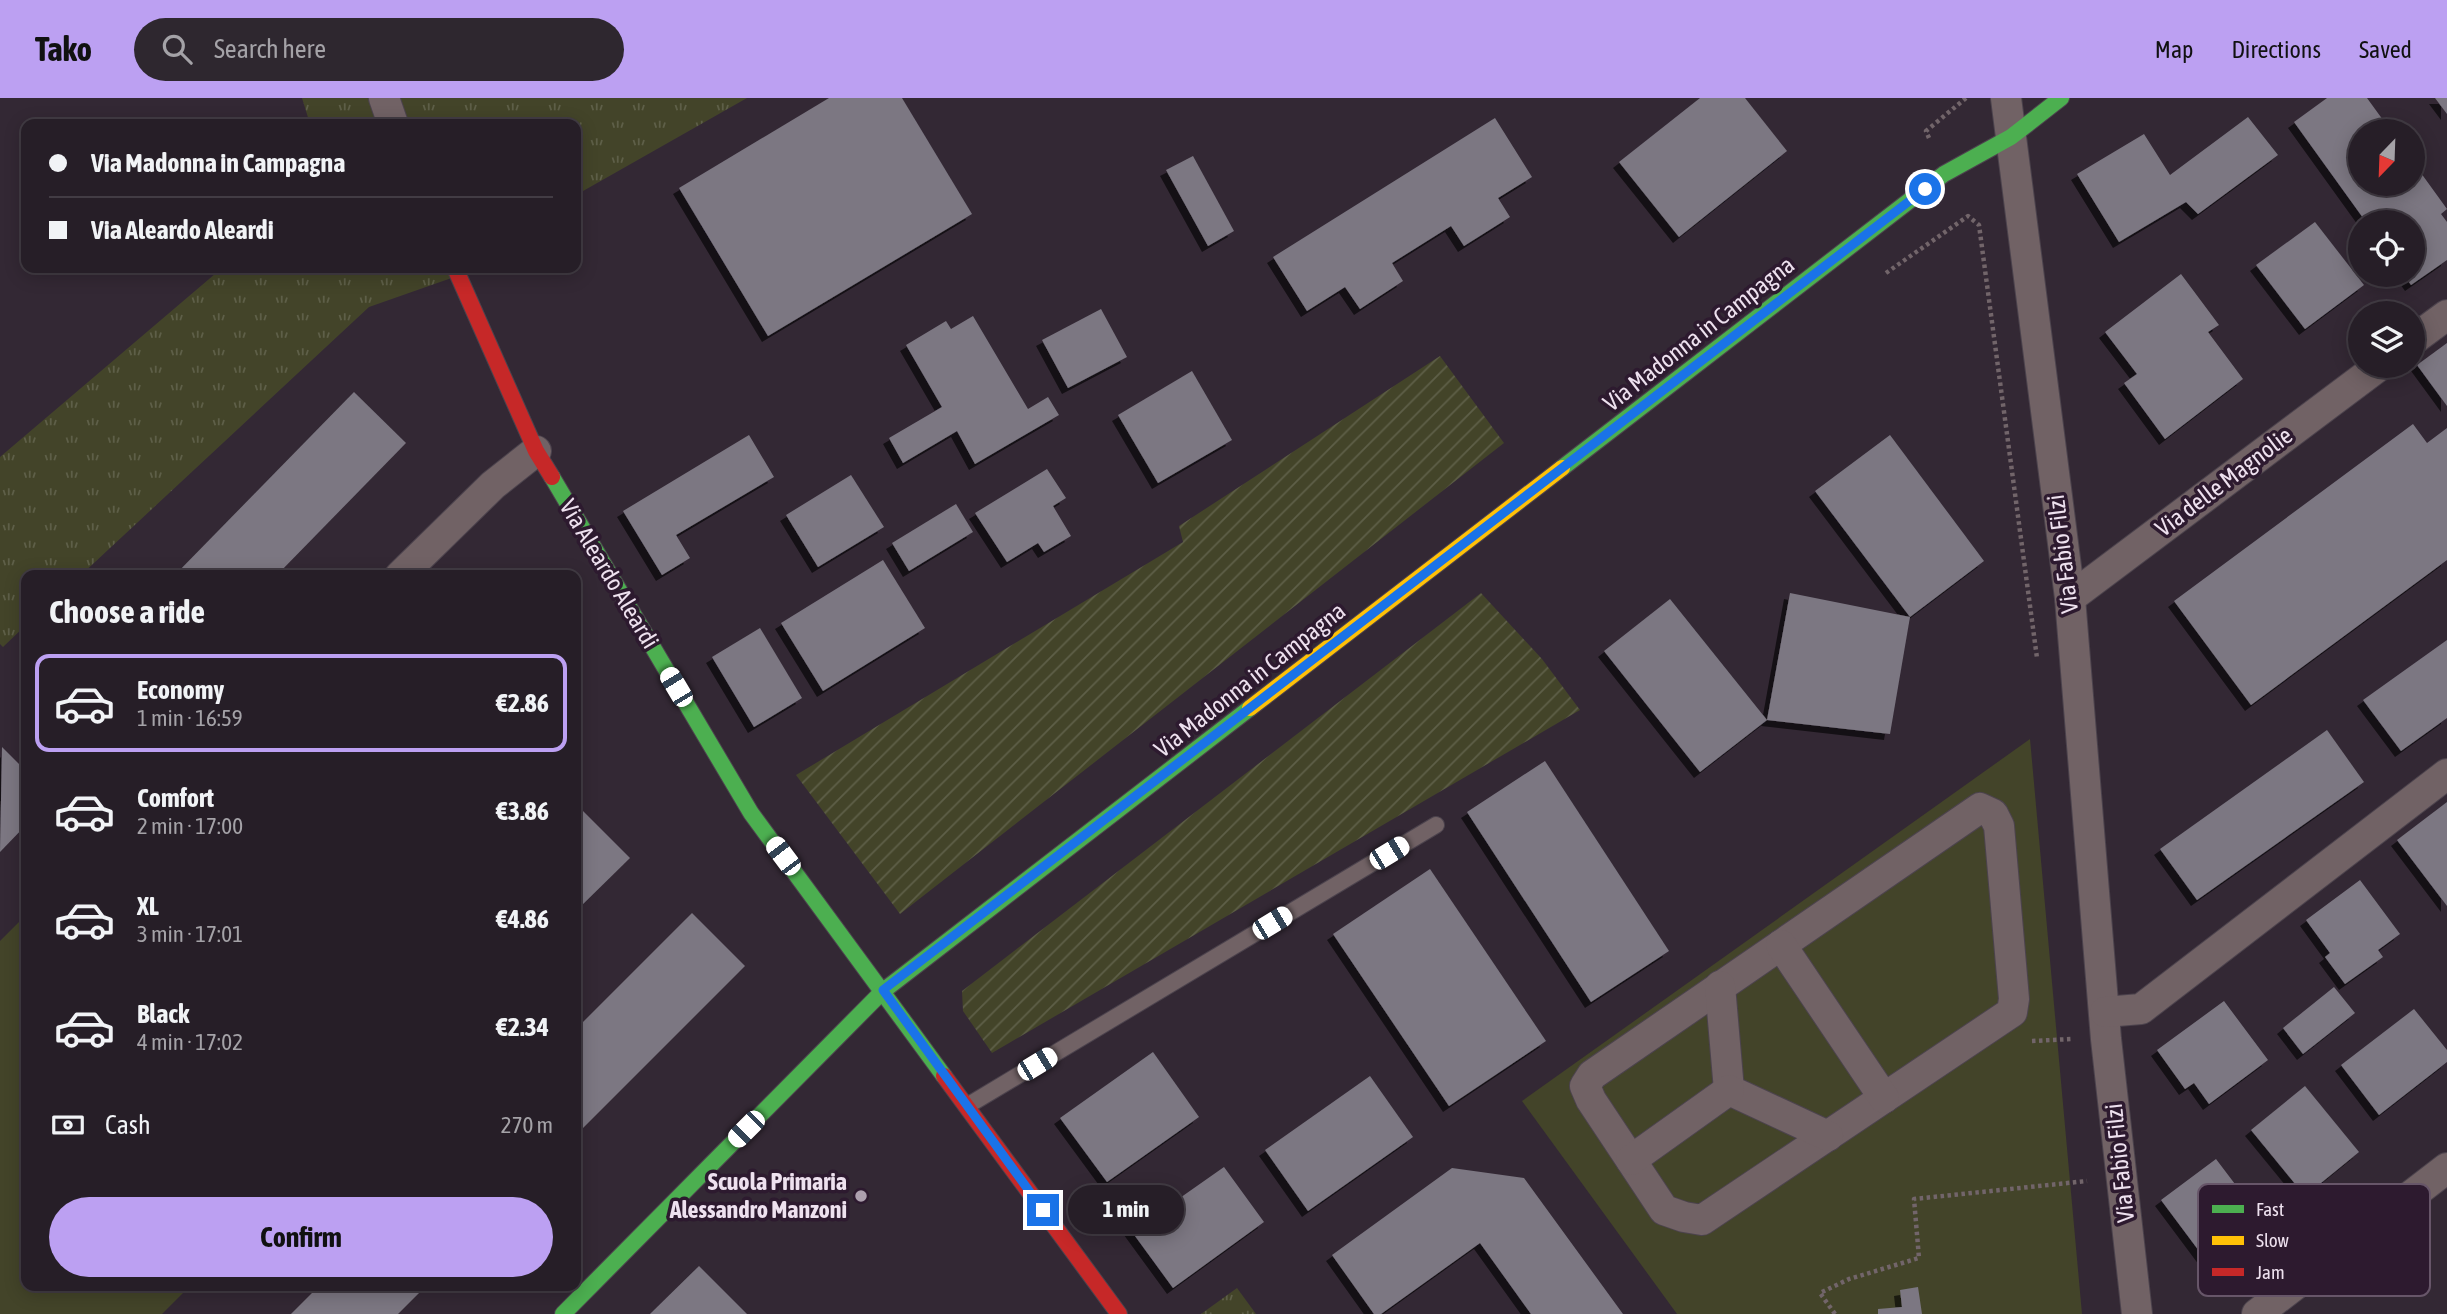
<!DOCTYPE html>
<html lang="en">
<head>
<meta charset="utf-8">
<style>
  :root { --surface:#261e27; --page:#2e272f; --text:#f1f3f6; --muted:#a4a2a7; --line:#423c44; --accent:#bca0f2 }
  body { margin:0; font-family:"Asap Condensed",sans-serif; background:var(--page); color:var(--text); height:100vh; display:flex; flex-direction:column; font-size:26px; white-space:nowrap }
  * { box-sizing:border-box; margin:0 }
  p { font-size:23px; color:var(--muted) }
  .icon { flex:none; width:38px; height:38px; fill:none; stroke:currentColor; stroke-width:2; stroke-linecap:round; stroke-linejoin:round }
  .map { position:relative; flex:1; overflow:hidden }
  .side { position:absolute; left:21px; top:472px; width:560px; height:721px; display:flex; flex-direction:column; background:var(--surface); border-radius:14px; box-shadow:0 4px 18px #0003,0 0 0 2px var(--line) }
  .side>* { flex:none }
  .guide { position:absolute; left:21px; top:21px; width:560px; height:154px; border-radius:14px; box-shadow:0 4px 18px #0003,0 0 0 2px var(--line); display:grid; align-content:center; height:154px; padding:0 28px; background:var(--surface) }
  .needle { width:46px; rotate:203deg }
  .fabs { position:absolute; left:2348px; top:21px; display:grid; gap:14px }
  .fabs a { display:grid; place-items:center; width:77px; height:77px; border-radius:50%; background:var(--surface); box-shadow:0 4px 18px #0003,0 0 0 2px var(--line); font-size:35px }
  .end { position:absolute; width:32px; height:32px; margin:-16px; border:9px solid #1a73e8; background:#fff; box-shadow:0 0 0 4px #fff }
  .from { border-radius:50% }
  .bubble { position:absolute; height:49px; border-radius:24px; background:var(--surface); box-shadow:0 4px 18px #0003,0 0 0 2px var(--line); font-size:23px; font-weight:700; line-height:49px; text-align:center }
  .car { position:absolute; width:21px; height:42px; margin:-21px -10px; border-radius:9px; box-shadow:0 0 5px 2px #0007; background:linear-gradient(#fff 24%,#345 0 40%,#fff 0 76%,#345 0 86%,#fff 0) }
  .guide b { display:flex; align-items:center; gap:24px; height:66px; font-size:26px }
  .guide b+b { border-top:2px solid var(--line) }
  .guide i { width:18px; height:18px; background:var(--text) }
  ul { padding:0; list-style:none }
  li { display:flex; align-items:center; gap:21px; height:98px; margin:0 14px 10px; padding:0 14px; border:4px solid transparent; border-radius:14px }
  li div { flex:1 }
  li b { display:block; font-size:26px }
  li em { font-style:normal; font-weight:700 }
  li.current { border-color:var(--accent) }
  li>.icon { width:63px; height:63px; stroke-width:1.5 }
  h2 { padding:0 28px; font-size:32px; line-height:84px }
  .pay { display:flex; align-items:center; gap:18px; height:77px; padding:0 28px; font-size:26px }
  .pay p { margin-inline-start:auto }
  .button { display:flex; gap:14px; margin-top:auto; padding:14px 28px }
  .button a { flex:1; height:80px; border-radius:42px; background:var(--accent); color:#111; font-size:28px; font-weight:700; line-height:80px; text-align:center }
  header { display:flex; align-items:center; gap:42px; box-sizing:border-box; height:98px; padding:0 35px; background:var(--accent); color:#111 }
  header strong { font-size:33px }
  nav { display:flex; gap:38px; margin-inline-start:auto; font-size:24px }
  .search { width:490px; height:63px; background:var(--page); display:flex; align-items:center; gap:18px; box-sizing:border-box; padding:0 24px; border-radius:38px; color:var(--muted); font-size:26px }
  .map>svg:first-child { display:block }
</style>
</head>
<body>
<header>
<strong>Tako</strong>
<div class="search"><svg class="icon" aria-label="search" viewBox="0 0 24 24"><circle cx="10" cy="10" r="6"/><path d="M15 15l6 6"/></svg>Search here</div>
<nav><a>Map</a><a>Directions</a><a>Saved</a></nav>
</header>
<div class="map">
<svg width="2447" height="1216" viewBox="0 0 2447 1216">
  <defs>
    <pattern id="grass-tufts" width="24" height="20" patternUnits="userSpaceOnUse" patternTransform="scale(1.75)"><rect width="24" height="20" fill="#434429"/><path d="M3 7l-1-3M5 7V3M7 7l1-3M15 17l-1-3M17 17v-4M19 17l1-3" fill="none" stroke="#5e5f48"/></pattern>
    <pattern id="garden-furrows" width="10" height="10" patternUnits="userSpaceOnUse" patternTransform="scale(1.75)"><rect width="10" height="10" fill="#434429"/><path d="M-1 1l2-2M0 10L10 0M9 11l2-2" fill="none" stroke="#5e5f48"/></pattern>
    <filter id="shadow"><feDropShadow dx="-6" dy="6" stdDeviation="0" flood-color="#0009"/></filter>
  </defs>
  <rect width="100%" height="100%" fill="#332834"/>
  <g fill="url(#grass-tufts)">
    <polygon points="302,0 747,0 576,97 576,26 310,26"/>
    <polygon points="222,170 480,170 369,209 80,478 26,478 26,527 3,549 0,546 0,359"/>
    <polygon points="1237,1190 1256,1216 1201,1216"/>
  </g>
  <g fill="#434429">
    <polygon points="2030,641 2082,1216 1677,1216 1522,1003"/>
    <polygon points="26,817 26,1188 190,1188 162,1216 0,1216 0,843"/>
  </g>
  <g fill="url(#garden-furrows)">
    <polygon points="1440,258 1504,345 900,816 796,677 1183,444 1179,428"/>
    <polygon points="1481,495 1542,561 1580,612 992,955 963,913 962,893"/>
  </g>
  <g fill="#7c7782" filter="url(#shadow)">
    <polygon points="829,0 902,0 972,116 768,238 679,90"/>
    <polygon points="1700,0 1745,0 1787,53 1679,139 1619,64"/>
    <polygon points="2327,0 2367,0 2391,33 2361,33 2361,86 2413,86 2413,64 2447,111 2441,116 2447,124 2447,162 2411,187 2404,177 2413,177 2413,124 2366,124 2294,24"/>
    <polygon points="2435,0 2447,0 2447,16"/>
    <polygon points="2248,19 2278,57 2198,116 2186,104 2119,144 2077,76 2144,36 2170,77"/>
    <polygon points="1495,20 1532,79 1498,100 1510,119 1464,148 1451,128 1392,165 1403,183 1360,211 1345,189 1307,213 1273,159"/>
    <polygon points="1193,58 1234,133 1208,148 1166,72"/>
    <polygon points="2315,124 2364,187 2305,231 2256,167"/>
    <polygon points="2181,176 2219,227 2208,234 2243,281 2165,341 2124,285 2137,276 2105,234"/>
    <polygon points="1101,211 1127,259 1068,290 1042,242"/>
    <polygon points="973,218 1028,311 1048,299 1059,317 975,366 957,333 903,365 889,340 942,309 906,247 946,223 951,231"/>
    <polygon points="2447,245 2447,308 2417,267"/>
    <polygon points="1192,273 1232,342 1158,385 1118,317"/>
    <polygon points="354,294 406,345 276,478 174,478"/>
    <polygon points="2413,326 2427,345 2447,330 2447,462 2251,607 2174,503"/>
    <polygon points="749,337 774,379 676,437 690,460 662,477 623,413"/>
    <polygon points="1890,337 1984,463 1910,519 1815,393"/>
    <polygon points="1047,371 1066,400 1053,408 1071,438 1044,454 1038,445 1007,464 975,415"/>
    <polygon points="851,377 884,429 818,469 786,417"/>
    <polygon points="956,406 973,434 909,473 892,445"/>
    <polygon points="883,462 925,530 823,593 781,525"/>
    <polygon points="1790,495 1910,519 1890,636 1767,622"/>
    <polygon points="1670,501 1767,622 1700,674 1604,553"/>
    <polygon points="760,530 802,600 754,629 712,559"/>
    <polygon points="2447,542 2447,620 2401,653 2363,602"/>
    <polygon points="2327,632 2364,684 2197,802 2160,751"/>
    <polygon points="2,649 26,673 26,727 0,754"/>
    <polygon points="1545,663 1669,853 1591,904 1467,714"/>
    <polygon points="2447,704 2447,808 2397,742"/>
    <polygon points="576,706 630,760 579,810 576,807"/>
    <polygon points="1430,771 1546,943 1449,1008 1333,836"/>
    <polygon points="2360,782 2400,836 2378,852 2383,859 2345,886 2325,859 2330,855 2306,822"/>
    <polygon points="692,815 745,868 576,1037 576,931"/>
    <polygon points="2334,889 2355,915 2303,956 2283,930"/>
    <polygon points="2224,903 2268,962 2209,1006 2194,985 2185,991 2157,952"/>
    <polygon points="2414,911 2447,952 2447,964 2379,1017 2341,967"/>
    <polygon points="1153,954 1199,1019 1107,1084 1060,1020"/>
    <polygon points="1370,978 1413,1039 1308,1113 1265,1052"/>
    <polygon points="2305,988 2359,1054 2305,1098 2251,1032"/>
    <polygon points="2216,1061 2241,1094 2232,1101 2254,1130 2208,1165 2161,1102"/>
    <polygon points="1224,1069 1264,1124 1173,1190 1127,1127 1172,1095 1177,1102"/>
    <polygon points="1452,1070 1524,1080 1623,1216 1531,1216 1480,1145 1381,1216 1374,1216 1332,1157"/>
    <polygon points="699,1168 747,1216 650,1216"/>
    <polygon points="319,1188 426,1188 398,1216 291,1216"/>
    <polygon points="1918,1189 1922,1216 1878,1216 1878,1211 1902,1209 1900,1192"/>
  </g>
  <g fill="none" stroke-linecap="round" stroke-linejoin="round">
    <g stroke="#4c434d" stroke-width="18">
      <polyline id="lane" points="967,1008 1436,727"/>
    </g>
    <g stroke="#4c434d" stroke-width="32">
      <g id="street">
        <polyline points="384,0 393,26"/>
        <polyline points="2006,0 2070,500 2106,941 2137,1216"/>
        <polyline points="2413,242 2447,217"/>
        <polyline points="400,478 493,387 536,353"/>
        <polyline points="2070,500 2379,268"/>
        <polygon points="1980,710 1993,716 1999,728 2014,901 2012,914 1702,1122 1684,1119 1664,1112 1591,1002 1585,988 1592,977"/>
        <polyline points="1781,847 1884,1000"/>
        <polyline points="1720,888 1729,992 1828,1038"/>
        <polyline points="2105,914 2141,911 2447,676"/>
        <polyline points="1631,1062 1729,992"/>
        <polyline points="2257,1216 2447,1070"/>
      </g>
    </g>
    <g stroke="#4c434d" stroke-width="18">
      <g id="fast">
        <polyline points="1562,370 1944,76 2011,39 2061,0"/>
        <polyline points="552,379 751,715 944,978"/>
        <polyline points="563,1216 883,893 1250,610"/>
      </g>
    </g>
    <g stroke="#4c434d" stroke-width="18">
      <polyline id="slow" points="1250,610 1562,370"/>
    </g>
    <g stroke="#4c434d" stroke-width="18">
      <g id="jam">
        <polyline points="455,170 536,353 552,379"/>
        <polyline points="944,978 1119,1216"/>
      </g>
    </g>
    <g stroke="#72656a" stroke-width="4.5" stroke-dasharray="3.5 3.5" stroke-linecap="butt">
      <polyline points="1929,40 1926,33 1966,0"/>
      <polyline points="1886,175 1968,118 1979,127 2037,560"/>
      <polyline points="2032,943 2072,941"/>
      <polyline points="1835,1216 1820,1195 1849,1181 1919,1160 1914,1101 2087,1083"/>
    </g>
    <use href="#lane" stroke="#716265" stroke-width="16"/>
    <use href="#street" stroke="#716265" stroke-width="30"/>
    <use href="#fast" stroke="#4caf50" stroke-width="16"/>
    <use href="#slow" stroke="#ffc107" stroke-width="16"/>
    <use href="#jam" stroke="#c62828" stroke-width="16"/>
  </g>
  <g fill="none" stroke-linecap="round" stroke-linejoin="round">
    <polyline stroke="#1a73e8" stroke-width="9" points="1043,1112 883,892 1925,91"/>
  </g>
  <circle fill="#ada0ae" stroke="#2d1a2f" stroke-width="2.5" cx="861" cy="1098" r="7"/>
  <g text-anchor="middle" stroke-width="7" stroke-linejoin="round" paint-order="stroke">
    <g font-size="24" fill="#eee1ef" stroke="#2d1a2f">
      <text transform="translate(1699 236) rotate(-38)" y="8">Via Madonna in Campagna</text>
      <text transform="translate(2224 384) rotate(-37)" y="8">Via delle Magnolie</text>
      <text transform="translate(2063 456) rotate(-97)" y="8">Via Fabio Filzi</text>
      <text transform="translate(609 476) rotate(59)" y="8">Via Aleardo Aleardi</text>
      <text transform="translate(1250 582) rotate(-38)" y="8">Via Madonna in Campagna</text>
      <text transform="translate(2120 1065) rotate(-96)" y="8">Via Fabio Filzi</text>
    </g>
    <g font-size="24" font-weight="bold" fill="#eee1ef" stroke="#2d1a2f" text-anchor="end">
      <text x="847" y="1092">Scuola Primaria<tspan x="847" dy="28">Alessandro Manzoni</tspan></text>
    </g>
  </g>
  <rect x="2198" y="1086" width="232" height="112" rx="10" fill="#2d1a2f" stroke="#675669" stroke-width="2"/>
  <rect x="2212" y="1107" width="32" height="8" fill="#4caf50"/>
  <rect x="2212" y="1138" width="32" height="9" fill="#ffc107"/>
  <rect x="2212" y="1170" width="32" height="8" fill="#c62828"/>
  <g font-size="19" fill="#eee1ef">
    <text x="2256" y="1118">Fast</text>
    <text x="2256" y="1149">Slow</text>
    <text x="2256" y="1181">Jam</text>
  </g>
</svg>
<div class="fabs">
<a><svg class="needle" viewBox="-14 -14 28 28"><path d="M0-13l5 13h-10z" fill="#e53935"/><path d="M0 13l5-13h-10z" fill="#a4a2a7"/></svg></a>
<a><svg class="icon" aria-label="locate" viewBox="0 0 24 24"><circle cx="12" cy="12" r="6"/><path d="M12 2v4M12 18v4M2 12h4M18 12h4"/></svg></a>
<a><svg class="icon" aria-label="layers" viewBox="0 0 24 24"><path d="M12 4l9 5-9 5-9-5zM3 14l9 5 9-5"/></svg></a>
</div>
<i class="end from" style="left:1925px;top:91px"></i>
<i class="end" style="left:1043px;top:1112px"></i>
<div class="bubble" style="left:1068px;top:1087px;width:116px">1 min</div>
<i class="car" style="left:676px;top:589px;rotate:329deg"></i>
<i class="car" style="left:1389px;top:755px;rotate:59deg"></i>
<i class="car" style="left:783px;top:758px;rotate:323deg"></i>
<i class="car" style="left:1272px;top:825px;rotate:59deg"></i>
<i class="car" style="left:1037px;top:966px;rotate:59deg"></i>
<i class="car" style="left:746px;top:1031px;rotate:225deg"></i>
<div class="guide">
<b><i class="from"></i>Via Madonna in Campagna</b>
<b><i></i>Via Aleardo Aleardi</b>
</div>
<section class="side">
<h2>Choose a ride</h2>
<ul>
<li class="current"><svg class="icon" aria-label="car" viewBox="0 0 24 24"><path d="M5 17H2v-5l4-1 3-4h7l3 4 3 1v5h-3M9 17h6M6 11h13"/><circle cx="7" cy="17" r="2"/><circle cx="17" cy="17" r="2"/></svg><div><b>Economy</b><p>1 min · 16:59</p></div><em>€2.86</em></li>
<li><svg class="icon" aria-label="car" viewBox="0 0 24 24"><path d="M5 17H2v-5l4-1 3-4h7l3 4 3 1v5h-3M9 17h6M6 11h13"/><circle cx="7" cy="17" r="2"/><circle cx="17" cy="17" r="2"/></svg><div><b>Comfort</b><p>2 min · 17:00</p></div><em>€3.86</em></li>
<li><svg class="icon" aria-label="car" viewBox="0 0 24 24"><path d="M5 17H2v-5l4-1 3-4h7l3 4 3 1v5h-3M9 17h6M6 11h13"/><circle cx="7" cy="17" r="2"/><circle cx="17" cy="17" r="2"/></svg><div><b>XL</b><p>3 min · 17:01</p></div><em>€4.86</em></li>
<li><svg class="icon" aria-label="car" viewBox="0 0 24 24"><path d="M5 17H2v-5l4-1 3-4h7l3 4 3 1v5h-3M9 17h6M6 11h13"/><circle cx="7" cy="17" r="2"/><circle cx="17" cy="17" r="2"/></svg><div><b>Black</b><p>4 min · 17:02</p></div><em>€2.34</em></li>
</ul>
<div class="pay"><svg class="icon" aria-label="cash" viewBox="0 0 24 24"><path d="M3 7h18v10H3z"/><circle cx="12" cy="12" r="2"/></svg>Cash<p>270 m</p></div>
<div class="button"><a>Confirm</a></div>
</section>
</div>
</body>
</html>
